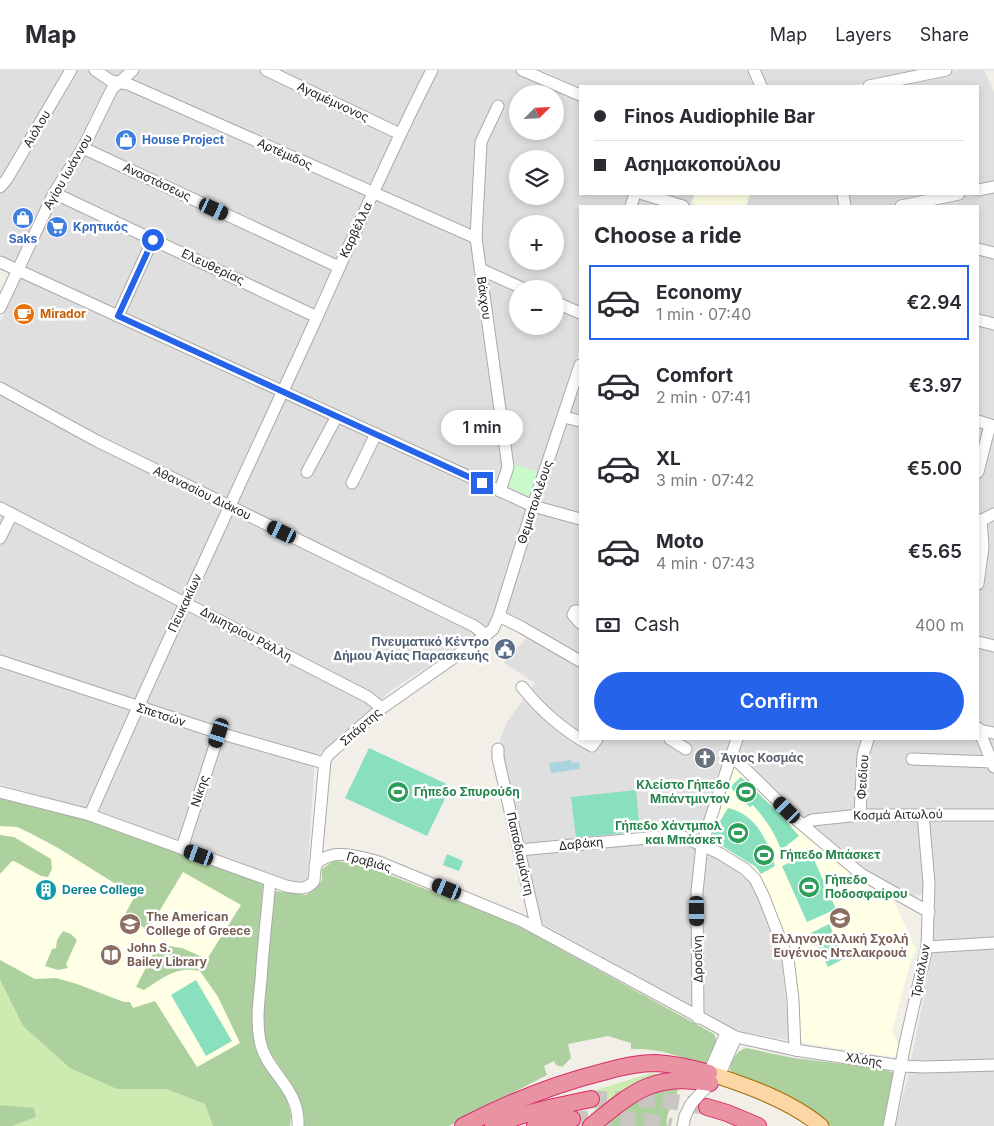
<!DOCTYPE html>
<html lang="en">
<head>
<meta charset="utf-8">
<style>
  :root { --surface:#fff; --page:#f2f2f3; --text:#2b2b33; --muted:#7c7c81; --line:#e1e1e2; --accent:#2563eb }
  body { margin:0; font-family:Inter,sans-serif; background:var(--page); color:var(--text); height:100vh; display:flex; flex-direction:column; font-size:19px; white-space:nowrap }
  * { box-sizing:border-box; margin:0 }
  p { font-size:16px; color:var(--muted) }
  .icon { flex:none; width:28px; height:28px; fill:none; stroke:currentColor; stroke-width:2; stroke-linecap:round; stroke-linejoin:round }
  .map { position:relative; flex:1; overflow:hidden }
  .drawer { position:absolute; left:579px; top:135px; width:400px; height:535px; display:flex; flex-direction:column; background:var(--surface); border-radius:0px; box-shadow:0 2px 8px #0003 }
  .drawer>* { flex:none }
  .hud { position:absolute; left:579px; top:15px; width:400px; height:110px; border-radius:0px; box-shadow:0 2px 8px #0003; display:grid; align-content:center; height:110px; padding:0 15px; background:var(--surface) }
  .needle { width:32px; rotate:66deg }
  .controls { position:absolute; left:509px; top:15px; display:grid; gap:10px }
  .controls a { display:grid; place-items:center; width:55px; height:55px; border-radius:50%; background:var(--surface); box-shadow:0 2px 8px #0003; font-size:25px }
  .end { position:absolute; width:22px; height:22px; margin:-11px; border:6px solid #2563eb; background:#fff; box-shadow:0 0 0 2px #fff }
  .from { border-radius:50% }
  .bubble { position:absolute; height:35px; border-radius:18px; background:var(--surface); box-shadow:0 2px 8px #0003; font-size:16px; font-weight:600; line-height:35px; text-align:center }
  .car { position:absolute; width:15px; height:30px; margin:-15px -8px; border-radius:6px; box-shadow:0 0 4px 1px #0007; background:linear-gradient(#222 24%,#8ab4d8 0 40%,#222 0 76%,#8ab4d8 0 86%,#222 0) }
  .hud b { display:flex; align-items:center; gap:18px; height:48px; font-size:19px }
  .hud b+b { border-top:1px solid var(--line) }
  .hud i { width:12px; height:12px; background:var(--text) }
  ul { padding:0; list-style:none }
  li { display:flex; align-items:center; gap:15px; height:75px; margin:0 10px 8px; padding:0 5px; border:2px solid transparent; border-radius:0px }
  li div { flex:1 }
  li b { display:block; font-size:19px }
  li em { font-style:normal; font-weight:600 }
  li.selected { border-color:var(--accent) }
  li>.icon { width:45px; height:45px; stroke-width:1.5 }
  h2 { padding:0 15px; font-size:22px; line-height:60px }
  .pay { display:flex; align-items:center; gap:12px; height:55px; padding:0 15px; font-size:19px }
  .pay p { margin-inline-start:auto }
  .button { display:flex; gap:10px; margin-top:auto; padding:10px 15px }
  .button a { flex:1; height:58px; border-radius:30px; background:var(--accent); color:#fff; font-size:20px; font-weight:600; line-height:58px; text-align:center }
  header { display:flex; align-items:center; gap:30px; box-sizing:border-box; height:70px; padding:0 25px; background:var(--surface); border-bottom:1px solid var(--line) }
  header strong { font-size:24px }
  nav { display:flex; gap:28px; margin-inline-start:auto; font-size:18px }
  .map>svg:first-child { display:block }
</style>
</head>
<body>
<header>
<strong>Map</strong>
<nav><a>Map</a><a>Layers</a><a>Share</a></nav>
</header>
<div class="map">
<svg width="994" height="1056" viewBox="0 0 994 1056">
  <rect width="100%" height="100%" fill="#f2efe9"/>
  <g fill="#e0dfdf" fill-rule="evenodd">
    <path d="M0 0H516L580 28V124H630L626 136H580V278L532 430 0 188ZM518 24H555V61H518ZM518 89H555V126H518ZM518 154H555V191H518ZM518 219H555V256H518Z"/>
    <polygon points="541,0 928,0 849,16 580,16 580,18"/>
    <polygon points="960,0 984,0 994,22 994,1056 895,1056 907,1011 933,879 933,823 910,826 851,790 796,742 730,676 716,708 694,787 717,787 735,798 741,806 749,809 755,820 781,882 790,970 746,963 730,957 541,853 500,670 507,652 535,613 504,593 535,558 505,543 580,302 580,669 978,669 978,136 632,136 636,124 978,124 978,16 873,16"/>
    <polygon points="22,207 529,436 493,550 472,568 393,619 315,688 307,810 299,814 84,738 0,714 0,252"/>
  </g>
  <g fill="#ffffe5">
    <polygon points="694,124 750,124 746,136 698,136 691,134"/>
    <polygon points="734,695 891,825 916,880 912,886 892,961 899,977 898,985 893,987 800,972 796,915 787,872 775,840 762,811 712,772 711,769 712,760"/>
    <polygon points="0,725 262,813 256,896 254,961 222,1006 0,1002"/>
  </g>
  <g fill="#cdebb0">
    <polygon points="0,910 23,956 117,1019 166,1019 205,1034 213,1056 12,1056 36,1047 0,1035"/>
    <polygon points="651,1003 657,1004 657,1006 595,1045 593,1021"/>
  </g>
  <g fill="#add19e">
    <path d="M0 724 46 735 263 812 257 896 255 960 287 1029 291 1046 290 1056H213L205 1034 166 1019H117L70 998 23 956 0 910V890L35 909 56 908 77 914 124 932H130L133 938 155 931 197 997 240 973 218 927 200 901C175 896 164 908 144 920L136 917 158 874 182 878 207 889 241 835 183 802 148 860 124 846 135 826 58 778 30 763 17 757 0 756Z"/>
    <polygon points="0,765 14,767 51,789 52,799 48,807 41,806 16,792 12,791 0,804"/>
    <path d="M334 791C365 793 396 808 425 819 461 833 497 845 531 863L714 964 717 972 710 989 704 995C679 986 658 978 631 979V973L608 966 568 974 571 988 562 997 556 995 554 991 544 996 547 1005 449 1056H304L300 1032 293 1017 269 981 263 965V931L272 822 276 821 306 825 322 811V799Z"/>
    <polygon points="63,861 71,864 77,870 66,894 68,898 58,900 45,896 52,879 56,878 57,870"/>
    <path d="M746 978 793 988 877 998 895 1003 883 1056H831L814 1043 733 1005 730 1000C731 990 736 981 746 978Z"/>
    <path d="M679 1013C678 1029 665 1039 667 1056H586L607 1038Z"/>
    <polygon points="0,1035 34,1038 36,1047 12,1056 0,1056"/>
  </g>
  <polygon fill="#c8facc" points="514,394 538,402 532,424 527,426 507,416 511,396"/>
  <g fill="#88e0be">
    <polygon points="369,678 451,716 427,766 345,728"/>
    <path d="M741 707 781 745 799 766 781 780C775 762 765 749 753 735L750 737 730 717Z"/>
    <polygon points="636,720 640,761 576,768 571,727"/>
    <path d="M728 738C756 744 768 771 775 796L761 804 756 797 714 771 711 766Z"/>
    <polygon points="811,783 836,839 807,852 782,796"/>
    <polygon points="447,784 463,791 459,801 443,795"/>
    <polygon points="829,854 845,888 828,897 811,863"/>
    <polygon points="196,910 232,971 206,986 171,925"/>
  </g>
  <polygon fill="#aad3df" points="571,690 572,693 579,692 580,699 551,703 549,693"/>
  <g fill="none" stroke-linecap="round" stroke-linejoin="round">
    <g stroke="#c8c6c1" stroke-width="16" stroke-dasharray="16 8" stroke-linecap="butt">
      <polyline points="591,1029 662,1030 707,1037"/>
      <path d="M572 1049C605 1048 638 1048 671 1056"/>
    </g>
    <g stroke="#a9a9a9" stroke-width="13">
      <g id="minor">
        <polyline points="95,0 111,11 128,14 476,168"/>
        <polyline points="266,0 400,64"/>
        <polyline points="522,0 580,25"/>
        <polyline points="754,0 761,16"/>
        <polyline points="869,16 946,0"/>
        <polyline points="498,36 481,72 476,168 508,397 500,421"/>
        <polyline points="83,78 339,197"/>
        <polyline points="0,117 7,109 71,0"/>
        <polyline points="978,120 994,117"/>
        <polyline points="54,123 317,247"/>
        <polyline points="643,124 683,136"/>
        <polyline points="843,124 845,136"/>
        <polyline points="631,136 635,124"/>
        <polyline points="901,136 959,124"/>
        <polyline points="978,179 994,183"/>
        <polyline points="0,192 533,436 580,449"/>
        <polyline points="480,199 524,219"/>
        <polyline points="555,232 580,243"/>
        <polyline points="0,238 54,123 83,78 112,19 133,0"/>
        <polyline points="118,246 153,169"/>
        <polyline points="978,250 994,254"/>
        <polyline points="0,318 97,371 474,556 486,565"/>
        <polyline points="564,347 580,351"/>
        <polyline points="978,351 994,356"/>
        <polyline points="307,402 337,346"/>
        <polyline points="978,402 990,355"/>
        <polyline points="352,413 376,364"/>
        <polyline points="0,438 368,627 382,638"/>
        <polyline points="978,452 994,444"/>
        <polyline points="0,468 12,444"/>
        <polyline points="978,514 983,477 981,450"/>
        <polyline points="580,541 575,541 573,545 580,553"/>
        <polyline points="499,546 521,557 580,591"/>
        <polyline points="978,572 994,576"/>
        <polyline points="0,591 219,663 324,693"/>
        <path d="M522 617C542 642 564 661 592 676L597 669"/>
        <polyline points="978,658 994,697"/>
        <polyline points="978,660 994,663"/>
        <polyline points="670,669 686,679"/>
        <polyline points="498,679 498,688 537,859"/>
        <polyline points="731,685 799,752 861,804 929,842"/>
        <polyline points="912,689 992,692"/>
        <path d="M0 722 90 745 286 816C297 818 306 821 314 811L325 690 329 684 382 638 486 565 493 559 499 546 533 436 580 295"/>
        <path d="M90 745C160 585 234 427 307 269 348 179 387 88 432 0"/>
        <polyline points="860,745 863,685 868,669"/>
        <polyline points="803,755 812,750 860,745 994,745"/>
        <polyline points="182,778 219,663"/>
        <polyline points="519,780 679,765 719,783 745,799 755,809 763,825 788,889 793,929 795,980"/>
        <path d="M315 795C333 777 357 786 379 792L522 851 736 967 795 980 901 996 925 997 994 995"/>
        <path d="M270 811C267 844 263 877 261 910 259 929 256 951 260 971 266 1003 300 1017 298 1056"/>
        <polyline points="927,877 994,873"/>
        <polyline points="698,948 697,822 702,774 737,669"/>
        <polyline points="710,1009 709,1003 726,963"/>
        <polyline points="683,1056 685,1046 691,1034 710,1013 719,1006 736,967"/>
        <polyline points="889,1056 905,974 927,877 929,813 923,744"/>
      </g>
    </g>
    <g stroke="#a06b00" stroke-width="17">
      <path id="major" d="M709 1003C748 1016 789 1030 821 1056"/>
    </g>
    <g stroke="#dc2a67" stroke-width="18">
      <g id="highway">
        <polyline points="707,1037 727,1043 758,1056"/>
        <path d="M463 1056C508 1033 554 1014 603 1002 620 997 638 993 656 993 674 994 692 998 709 1003"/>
        <path d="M493 1056C525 1042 558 1036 591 1029"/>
        <polyline points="535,1056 552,1051 572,1049"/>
        <path d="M591 1056C632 1023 653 1002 710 1013"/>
      </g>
    </g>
    <use href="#minor" stroke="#fff" stroke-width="11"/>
    <use href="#major" stroke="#fcd6a4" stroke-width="15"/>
    <use href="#highway" stroke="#e892a2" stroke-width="16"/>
  </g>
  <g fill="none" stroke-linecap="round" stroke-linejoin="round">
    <polyline stroke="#2563eb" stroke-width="6" points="153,170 118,246 482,413"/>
  </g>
  <defs>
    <g id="shop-disc" transform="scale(1.125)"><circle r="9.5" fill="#3f7fe0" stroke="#fff"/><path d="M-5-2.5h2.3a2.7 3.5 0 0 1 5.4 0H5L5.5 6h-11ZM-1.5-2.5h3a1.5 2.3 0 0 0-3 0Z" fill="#fff"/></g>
    <g id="supermarket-disc" transform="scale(1.125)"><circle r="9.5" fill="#3f7fe0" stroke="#fff"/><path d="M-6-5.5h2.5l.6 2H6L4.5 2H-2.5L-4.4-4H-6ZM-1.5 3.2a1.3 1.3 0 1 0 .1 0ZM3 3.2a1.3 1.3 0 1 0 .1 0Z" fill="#fff"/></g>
    <g id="cafe-disc" transform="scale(1.125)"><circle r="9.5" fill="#e8710a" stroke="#fff"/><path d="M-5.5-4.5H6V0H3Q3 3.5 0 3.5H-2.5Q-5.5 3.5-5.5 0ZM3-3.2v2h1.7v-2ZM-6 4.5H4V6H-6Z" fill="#fff"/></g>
    <g id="civic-disc" transform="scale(1.125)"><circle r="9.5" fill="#5c6f8a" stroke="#fff"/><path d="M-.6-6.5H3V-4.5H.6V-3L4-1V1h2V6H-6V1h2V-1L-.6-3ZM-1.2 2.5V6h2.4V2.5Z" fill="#fff"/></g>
    <g id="church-disc" transform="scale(1.125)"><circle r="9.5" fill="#6b7280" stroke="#fff"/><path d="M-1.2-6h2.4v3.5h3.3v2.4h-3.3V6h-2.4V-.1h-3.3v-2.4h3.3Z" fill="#fff"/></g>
    <g id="stadium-disc" transform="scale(1.125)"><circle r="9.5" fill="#2e9e5b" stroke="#fff"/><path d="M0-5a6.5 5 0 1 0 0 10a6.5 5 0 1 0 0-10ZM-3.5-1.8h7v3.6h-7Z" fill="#fff"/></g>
    <g id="building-disc" transform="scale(1.125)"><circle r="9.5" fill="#0f9aa8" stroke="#fff"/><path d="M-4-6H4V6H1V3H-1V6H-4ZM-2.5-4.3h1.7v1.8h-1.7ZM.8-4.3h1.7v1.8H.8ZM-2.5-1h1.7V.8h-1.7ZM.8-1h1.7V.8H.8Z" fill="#fff"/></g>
    <g id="school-disc" transform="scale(1.125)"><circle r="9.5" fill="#8d6e63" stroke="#fff"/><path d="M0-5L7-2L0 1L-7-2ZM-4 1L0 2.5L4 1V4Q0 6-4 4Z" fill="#fff"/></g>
    <g id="university-disc" transform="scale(1.125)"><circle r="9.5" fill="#8d6e63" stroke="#fff"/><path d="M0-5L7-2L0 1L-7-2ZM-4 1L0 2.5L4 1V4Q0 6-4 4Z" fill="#fff"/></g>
    <g id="library-disc" transform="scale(1.125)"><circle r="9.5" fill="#8d6e63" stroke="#fff"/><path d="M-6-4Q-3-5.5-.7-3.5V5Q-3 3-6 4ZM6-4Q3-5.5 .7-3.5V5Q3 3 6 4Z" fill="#fff"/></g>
  </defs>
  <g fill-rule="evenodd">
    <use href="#shop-disc" x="126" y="70"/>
    <use href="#shop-disc" x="23" y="148"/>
    <use href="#supermarket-disc" x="57" y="157"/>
    <use href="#cafe-disc" x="24" y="244"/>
    <use href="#civic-disc" x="505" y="579"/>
    <use href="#church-disc" x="705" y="688"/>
    <use href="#stadium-disc" x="398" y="722"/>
    <use href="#stadium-disc" x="746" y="722"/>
    <use href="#stadium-disc" x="738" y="763"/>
    <use href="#stadium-disc" x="764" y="785"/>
    <use href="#stadium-disc" x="809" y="817"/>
    <use href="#building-disc" x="46" y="820"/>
    <use href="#school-disc" x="840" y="848"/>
    <use href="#university-disc" x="130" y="854"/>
    <use href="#library-disc" x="111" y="885"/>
  </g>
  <g text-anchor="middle" stroke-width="5" stroke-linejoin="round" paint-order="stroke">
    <g font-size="12" fill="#222" stroke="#fff">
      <text transform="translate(333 32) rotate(25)" y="4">Αγαμέμνονος</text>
      <text transform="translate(37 59) rotate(-59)" y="4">Αιόλου</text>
      <text transform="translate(285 84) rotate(24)" y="4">Αρτέμιδος</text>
      <text transform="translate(68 102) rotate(-60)" y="4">Αγίου Ιωάννου</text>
      <text transform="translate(157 112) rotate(25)" y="4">Αναστάσεως</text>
      <text transform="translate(356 160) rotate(-65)" y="4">Καρβέλλα</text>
      <text transform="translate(213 197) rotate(25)" y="4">Ελευθερίας</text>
      <text transform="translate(484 228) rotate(82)" y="4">Βάκχου</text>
      <text transform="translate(202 423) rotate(26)" y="4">Αθανασίου Διάκου</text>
      <text transform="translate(535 432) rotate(-72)" y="4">Θεμιστοκλέους</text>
      <text transform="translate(185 533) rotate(-65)" y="4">Πευκακίων</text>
      <text transform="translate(246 564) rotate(28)" y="4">Δημητρίου Ράλλη</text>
      <text transform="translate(161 645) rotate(18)" y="4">Σπετσών</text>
      <text transform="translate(361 657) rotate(-41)" y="4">Σπάρτης</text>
      <text transform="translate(863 707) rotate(-86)" y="4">Φειδίου</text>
      <text transform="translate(200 721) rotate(-72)" y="4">Νίκης</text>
      <text transform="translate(898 745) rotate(-1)" y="4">Κοσμά Αιτωλού</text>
      <text transform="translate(581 774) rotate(-6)" y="4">Δαβάκη</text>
      <text transform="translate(520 784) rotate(77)" y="4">Παπαδιαμάντη</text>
      <text transform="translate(369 792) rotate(15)" y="4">Γραβιάς</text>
      <text transform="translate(698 889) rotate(-91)" y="4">Δροσίνη</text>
      <text transform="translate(921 901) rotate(-79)" y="4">Τρικάλων</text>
      <text transform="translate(864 990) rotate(9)" y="4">Χλόης</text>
    </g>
    <g font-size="12" font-weight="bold" fill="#366cbe" stroke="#fff" text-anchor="start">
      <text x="142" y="74">House Project</text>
      <text x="73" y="161">Κρητικός</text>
      <text x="23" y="173" text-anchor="middle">Saks</text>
    </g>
    <g font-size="12" font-weight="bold" fill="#c56008" stroke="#fff" text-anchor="start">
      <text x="40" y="248">Mirador</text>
    </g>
    <g font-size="12" font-weight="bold" fill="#4e5e75" stroke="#fff" text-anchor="end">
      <text x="489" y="576">Πνευματικό Κέντρο<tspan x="489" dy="14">Δήμου Αγίας Παρασκευής</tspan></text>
    </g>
    <g font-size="12" font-weight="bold" fill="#5b616d" stroke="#fff" text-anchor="start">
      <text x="721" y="692">Άγιος Κοσμάς</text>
    </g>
    <g font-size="12" font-weight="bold" fill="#27864d" stroke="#fff" text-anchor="start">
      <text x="730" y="719" text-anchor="end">Κλείστο Γήπεδο<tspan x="730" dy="14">Μπάντμιντον</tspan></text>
      <text x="414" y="726">Γήπεδο Σπυρούδη</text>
      <text x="722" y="760" text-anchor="end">Γήπεδο Χάντμπολ<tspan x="722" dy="14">και Μπάσκετ</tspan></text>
      <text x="780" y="789">Γήπεδο Μπάσκετ</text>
      <text x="825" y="814">Γήπεδο<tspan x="825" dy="14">Ποδοσφαίρου</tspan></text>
    </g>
    <g font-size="12" font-weight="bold" fill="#0d838f" stroke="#fff" text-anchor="start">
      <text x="62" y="824">Deree College</text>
    </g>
    <g font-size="12" font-weight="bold" fill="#785e54" stroke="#fff" text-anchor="start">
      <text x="146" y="851">The American<tspan x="146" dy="14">College of Greece</tspan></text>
      <text x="840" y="873" text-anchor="middle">Ελληνογαλλική Σχολή<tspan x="840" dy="14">Ευγένιος Ντελακρουά</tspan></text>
      <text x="127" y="882">John S.<tspan x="127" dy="14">Bailey Library</tspan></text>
    </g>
  </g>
</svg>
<div class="controls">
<a><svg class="needle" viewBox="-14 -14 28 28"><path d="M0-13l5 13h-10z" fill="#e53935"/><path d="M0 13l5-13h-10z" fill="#7c7c81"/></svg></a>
<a><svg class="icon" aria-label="layers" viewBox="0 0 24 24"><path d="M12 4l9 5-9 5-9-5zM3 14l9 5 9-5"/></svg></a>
<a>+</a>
<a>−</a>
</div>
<i class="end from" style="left:153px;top:170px"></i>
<i class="end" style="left:482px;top:413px"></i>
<div class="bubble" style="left:441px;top:340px;width:82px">1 min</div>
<i class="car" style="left:214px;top:139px;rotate:115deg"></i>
<i class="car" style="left:282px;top:462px;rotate:296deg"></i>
<i class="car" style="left:219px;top:663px;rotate:198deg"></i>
<i class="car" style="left:787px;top:740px;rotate:315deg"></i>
<i class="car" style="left:199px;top:785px;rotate:290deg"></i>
<i class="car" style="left:447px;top:819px;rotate:292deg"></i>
<i class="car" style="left:697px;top:841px;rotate:179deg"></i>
<div class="hud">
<b><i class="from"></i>Finos Audiophile Bar</b>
<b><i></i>Ασημακοπούλου</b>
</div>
<section class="drawer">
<h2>Choose a ride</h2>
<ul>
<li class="selected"><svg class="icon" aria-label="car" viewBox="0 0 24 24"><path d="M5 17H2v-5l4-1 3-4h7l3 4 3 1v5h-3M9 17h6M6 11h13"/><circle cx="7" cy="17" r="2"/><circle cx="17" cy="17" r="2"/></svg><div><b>Economy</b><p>1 min · 07:40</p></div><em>€2.94</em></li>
<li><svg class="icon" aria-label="car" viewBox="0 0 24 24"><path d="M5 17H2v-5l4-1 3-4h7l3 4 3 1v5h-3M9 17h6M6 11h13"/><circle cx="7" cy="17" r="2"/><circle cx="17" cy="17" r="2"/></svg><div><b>Comfort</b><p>2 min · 07:41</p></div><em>€3.97</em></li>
<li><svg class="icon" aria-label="car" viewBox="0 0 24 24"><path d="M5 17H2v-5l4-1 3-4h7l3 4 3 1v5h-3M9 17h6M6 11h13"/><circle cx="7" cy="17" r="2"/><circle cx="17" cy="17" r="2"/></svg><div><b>XL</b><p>3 min · 07:42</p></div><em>€5.00</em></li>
<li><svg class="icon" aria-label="car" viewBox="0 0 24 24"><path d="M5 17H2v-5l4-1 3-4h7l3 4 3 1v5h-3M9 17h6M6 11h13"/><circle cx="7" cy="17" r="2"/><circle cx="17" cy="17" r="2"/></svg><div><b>Moto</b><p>4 min · 07:43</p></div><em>€5.65</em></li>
</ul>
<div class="pay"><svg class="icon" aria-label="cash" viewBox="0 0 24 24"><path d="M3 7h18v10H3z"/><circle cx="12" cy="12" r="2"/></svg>Cash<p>400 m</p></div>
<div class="button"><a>Confirm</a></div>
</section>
</div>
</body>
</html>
